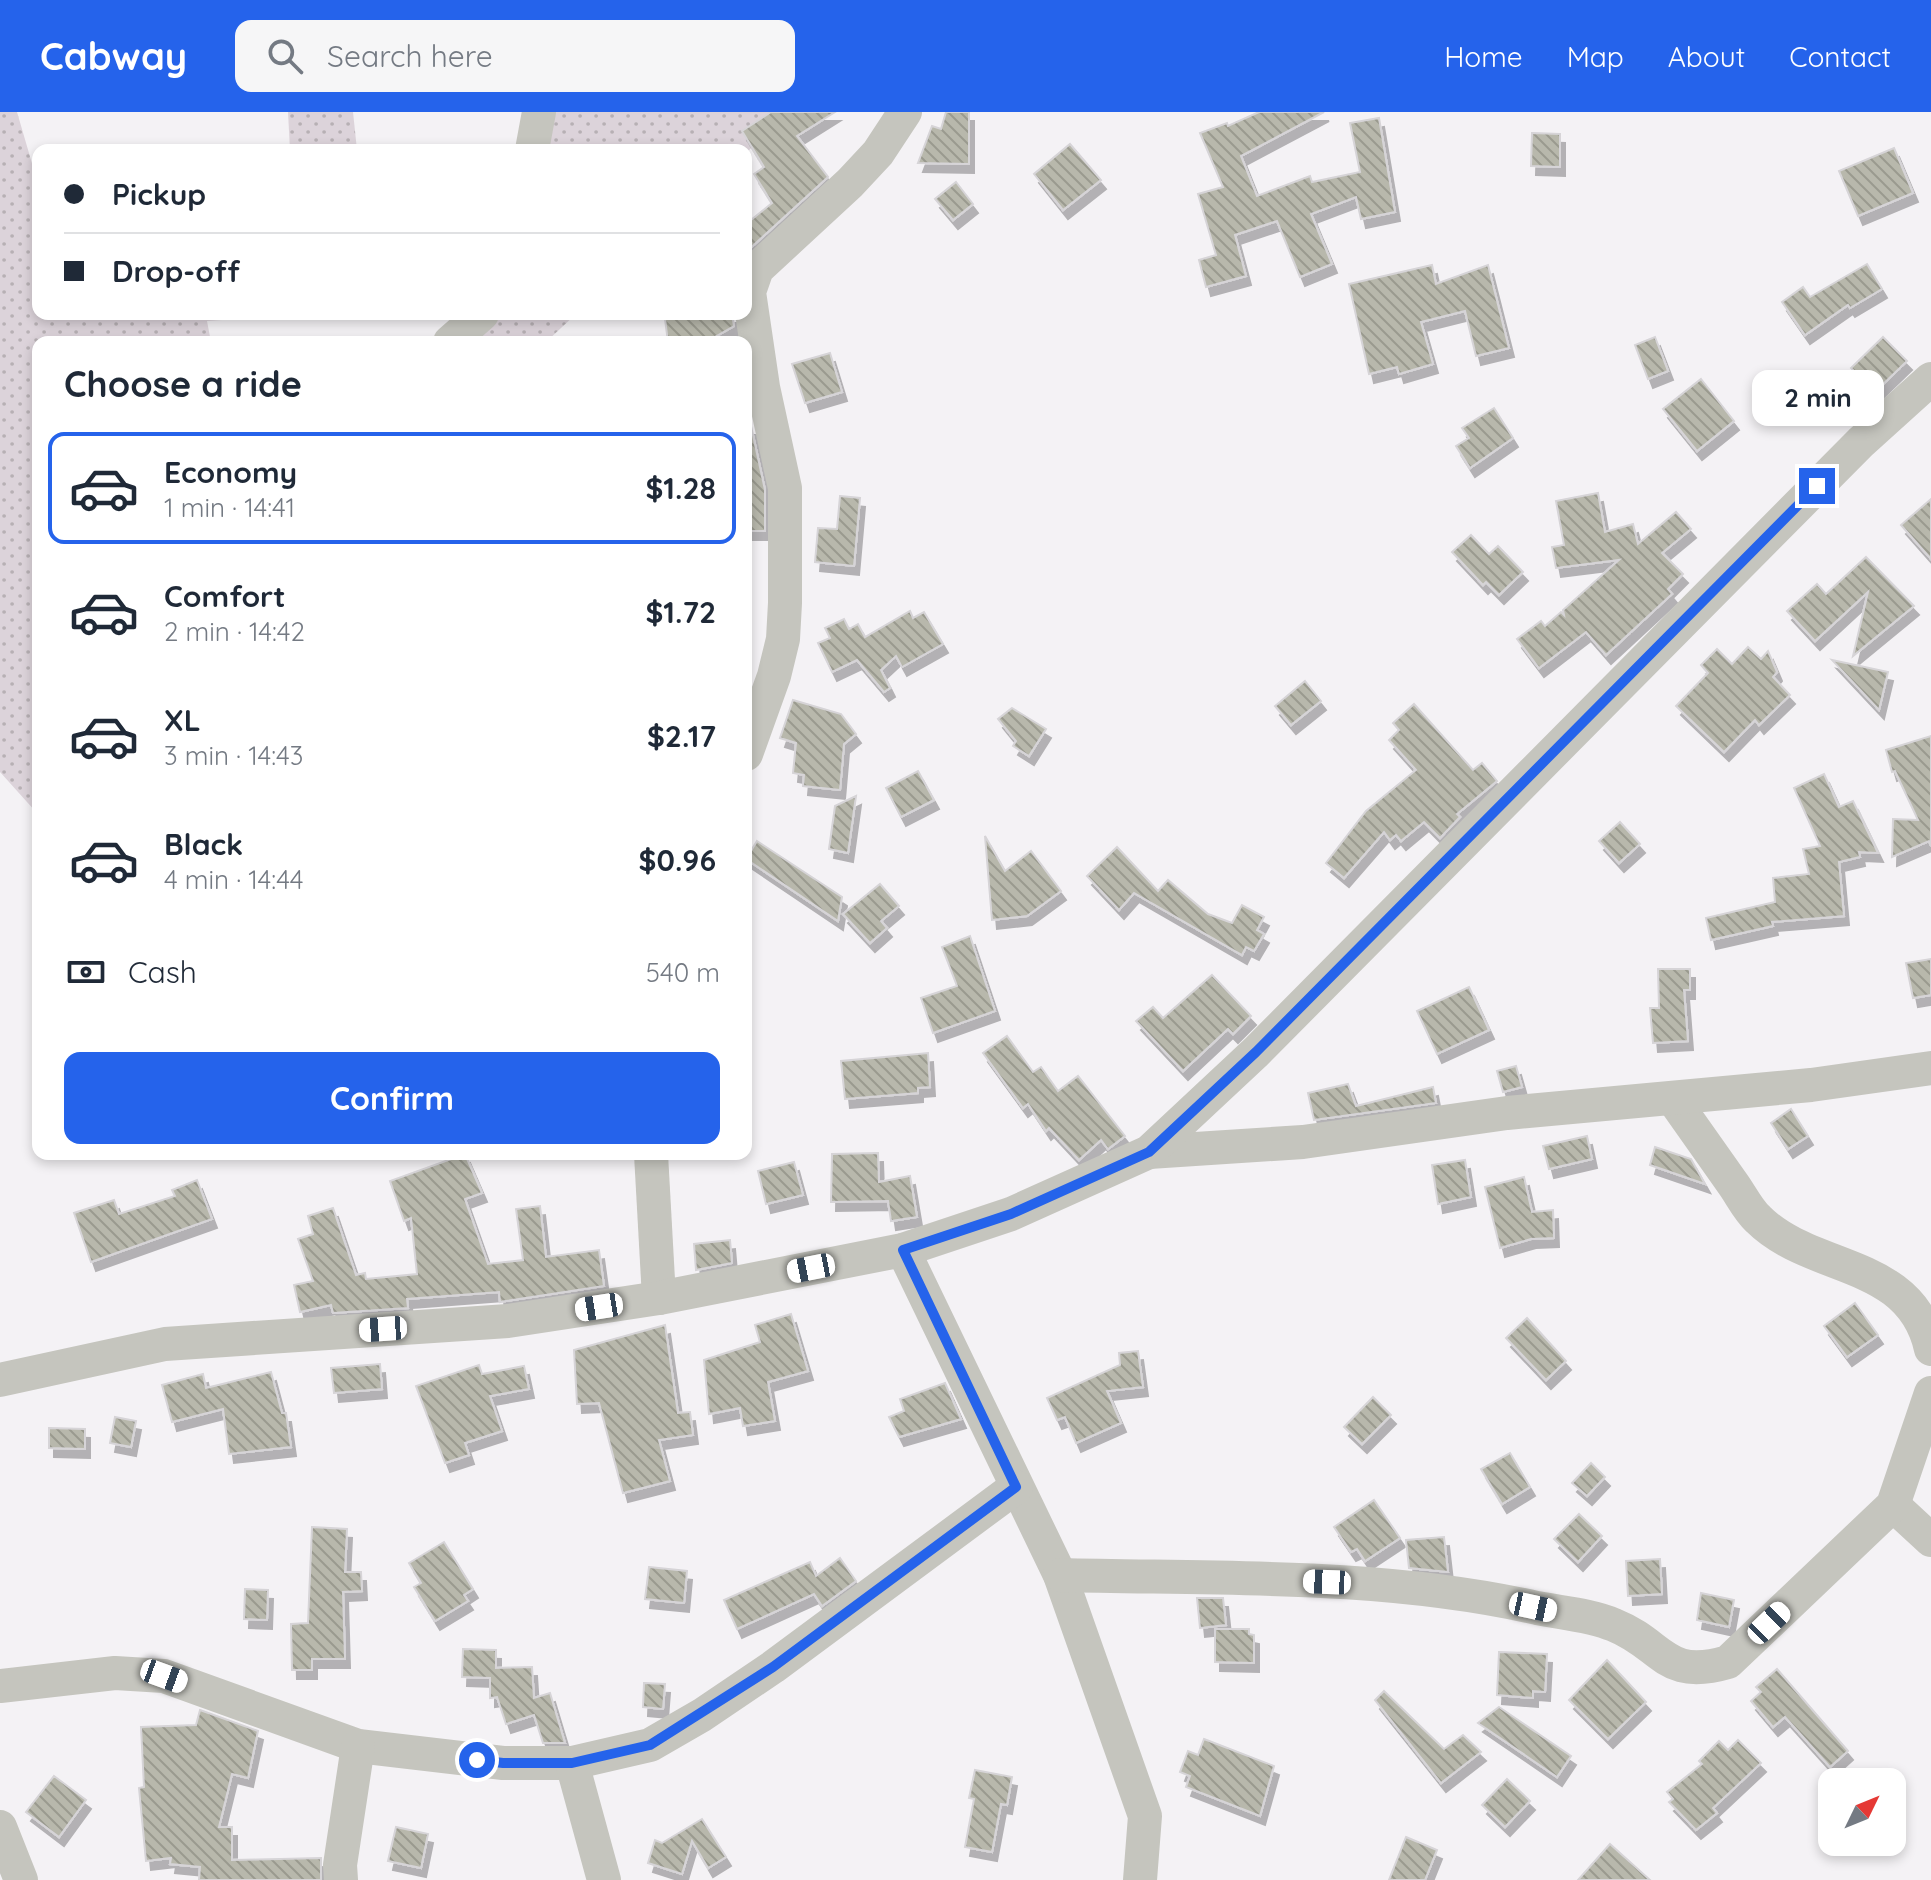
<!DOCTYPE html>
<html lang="en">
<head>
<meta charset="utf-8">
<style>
  :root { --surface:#fff; --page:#f6f6f7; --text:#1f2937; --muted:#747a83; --line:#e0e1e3; --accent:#2563eb }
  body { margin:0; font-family:Quicksand,sans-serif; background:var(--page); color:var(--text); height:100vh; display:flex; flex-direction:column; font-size:30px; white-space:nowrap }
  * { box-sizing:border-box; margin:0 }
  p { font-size:26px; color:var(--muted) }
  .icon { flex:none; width:44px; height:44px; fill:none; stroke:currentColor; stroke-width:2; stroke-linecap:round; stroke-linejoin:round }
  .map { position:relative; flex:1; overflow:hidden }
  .side { position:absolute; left:32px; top:224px; width:720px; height:824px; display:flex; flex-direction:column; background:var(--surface); border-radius:16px; box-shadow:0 4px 12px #0003 }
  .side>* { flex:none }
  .hud { position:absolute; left:32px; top:32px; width:720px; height:176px; border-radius:16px; box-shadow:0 4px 12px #0003; display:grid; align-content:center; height:176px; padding:0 32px; background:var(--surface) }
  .needle { width:52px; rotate:47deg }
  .tools { position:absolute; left:1818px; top:1656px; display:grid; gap:16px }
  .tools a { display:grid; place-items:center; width:88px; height:88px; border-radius:16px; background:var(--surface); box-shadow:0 4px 12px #0003; font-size:40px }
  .end { position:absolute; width:36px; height:36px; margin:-18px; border:10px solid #2563eb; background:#fff; box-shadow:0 0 0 4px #fff }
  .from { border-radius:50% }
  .bubble { position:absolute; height:56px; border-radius:16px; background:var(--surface); box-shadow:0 4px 12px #0003; font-size:26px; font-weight:700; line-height:56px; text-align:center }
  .car { position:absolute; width:24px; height:48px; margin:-24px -12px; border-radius:10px; box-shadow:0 0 6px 2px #0007; background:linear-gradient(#fff 24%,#345 0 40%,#fff 0 76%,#345 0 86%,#fff 0) }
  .hud b { display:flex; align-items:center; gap:28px; height:76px; font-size:30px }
  .hud b+b { border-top:2px solid var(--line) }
  .hud i { width:20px; height:20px; background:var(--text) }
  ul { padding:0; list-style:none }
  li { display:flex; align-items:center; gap:24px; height:112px; margin:0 16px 12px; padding:0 16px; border:4px solid transparent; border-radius:16px }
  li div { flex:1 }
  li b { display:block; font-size:30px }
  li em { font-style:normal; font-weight:700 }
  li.current { border-color:var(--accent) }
  li>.icon { width:72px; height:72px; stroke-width:1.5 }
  h2 { padding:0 32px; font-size:36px; line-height:96px }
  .pay { display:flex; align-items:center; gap:20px; height:88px; padding:0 32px; font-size:30px }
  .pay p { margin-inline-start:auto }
  .primary-button { display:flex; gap:16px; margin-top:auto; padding:16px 32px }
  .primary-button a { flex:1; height:92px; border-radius:16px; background:var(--accent); color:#fff; font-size:32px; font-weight:700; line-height:92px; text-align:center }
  header { display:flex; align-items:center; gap:48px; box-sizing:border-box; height:112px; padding:0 40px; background:var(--accent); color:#fff }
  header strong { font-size:38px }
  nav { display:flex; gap:44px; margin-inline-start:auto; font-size:28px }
  .search { width:560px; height:72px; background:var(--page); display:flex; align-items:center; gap:20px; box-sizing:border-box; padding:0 28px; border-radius:16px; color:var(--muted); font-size:30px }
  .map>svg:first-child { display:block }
</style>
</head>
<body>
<header>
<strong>Cabway</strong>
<div class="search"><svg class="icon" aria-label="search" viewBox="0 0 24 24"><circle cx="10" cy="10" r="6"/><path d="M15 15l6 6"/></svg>Search here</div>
<nav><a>Home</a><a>Map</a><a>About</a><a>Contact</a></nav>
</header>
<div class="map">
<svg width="1931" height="1768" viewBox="0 0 1931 1768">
  <defs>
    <pattern id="green-dots" width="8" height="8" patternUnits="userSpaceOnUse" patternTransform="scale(2)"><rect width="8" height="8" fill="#dcd3da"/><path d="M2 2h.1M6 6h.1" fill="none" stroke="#b7b0b4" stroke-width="1.8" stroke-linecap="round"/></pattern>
    <pattern id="building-back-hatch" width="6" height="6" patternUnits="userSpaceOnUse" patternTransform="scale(2)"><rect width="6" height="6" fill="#b8b8ac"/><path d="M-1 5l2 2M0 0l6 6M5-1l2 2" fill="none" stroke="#9a9a8f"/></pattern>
    <filter id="shadow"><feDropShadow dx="5" dy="9" stdDeviation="0" flood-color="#0004"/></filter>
  </defs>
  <rect width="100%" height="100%" fill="#f4f2f5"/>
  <g fill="url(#green-dots)">
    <polygon points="0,0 17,0 38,72 38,202 310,202 207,209 211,230 38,230 36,700 0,660"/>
    <polygon points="288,0 353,0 357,38 290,38"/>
    <polygon points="539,0 789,0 746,41 746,38 532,38"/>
    <polygon points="482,202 576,202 546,230 450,230"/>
  </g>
  <g fill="url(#building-back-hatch)" stroke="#d6d4d7" stroke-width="2" filter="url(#shadow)">
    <polygon points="771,0 835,0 797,24 828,65 746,140 746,112 772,91 754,62 764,55 742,19"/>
    <polygon points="946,0 969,0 969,52 918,51 932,14 941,17"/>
    <polygon points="1259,0 1324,0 1241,44 1257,84 1310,64 1312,70 1360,60 1350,11 1379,6 1395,100 1361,107 1356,85 1311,102 1332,152 1300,165 1277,109 1235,123 1246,164 1206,175 1199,148 1216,143 1198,82 1223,75 1200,21 1227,11 1228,14"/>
    <polygon points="1532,21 1560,22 1560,55 1531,54"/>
    <polygon points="1070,32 1101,68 1063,98 1034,62"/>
    <polygon points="1894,36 1913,81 1858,104 1839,59"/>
    <polygon points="956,70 973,92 953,108 935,87"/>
    <polygon points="1867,152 1882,177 1850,196 1848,193 1805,223 1782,190 1803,175 1810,185"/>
    <polygon points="1432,153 1436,172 1488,153 1509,236 1476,244 1465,199 1421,210 1433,252 1399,262 1397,255 1369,262 1349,172"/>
    <polygon points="698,202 732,202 734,214 706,230 668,230 665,207"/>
    <polygon points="1655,225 1668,259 1648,267 1635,233"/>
    <polygon points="1883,225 1907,249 1875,280 1851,256"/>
    <polygon points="830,241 842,280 805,291 792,252"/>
    <polygon points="1701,267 1734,309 1697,339 1663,297"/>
    <polygon points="1494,296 1513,326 1470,356 1456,334 1469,326 1462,316"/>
    <polygon points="746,314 751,314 765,378 765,419 746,419"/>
    <polygon points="1598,381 1605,420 1633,412 1638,432 1676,400 1691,417 1662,441 1683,462 1668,477 1672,482 1606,543 1586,520 1539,556 1517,527 1541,509 1545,514 1561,500 1564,503 1563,498 1619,448 1556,456 1552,435 1564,433 1556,389"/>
    <polygon points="840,384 860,386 854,454 815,450 818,416 837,417"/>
    <polygon points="1931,387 1931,447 1901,413"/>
    <polygon points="1471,423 1489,442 1498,434 1523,460 1499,483 1486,470 1483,473 1452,440"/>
    <polygon points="1866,445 1914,494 1853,544 1868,480 1815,529 1787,499 1817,472 1826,482"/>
    <polygon points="910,499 913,506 924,500 943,532 902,555 896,544 881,558 890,576 884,580 857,548 832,560 818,531 830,526 825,516 844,507 849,517 858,512 865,525"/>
    <polygon points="1748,535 1761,547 1768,539 1777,560 1773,565 1790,583 1759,613 1755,608 1724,640 1676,594 1708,561 1701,553 1717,537 1732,552"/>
    <polygon points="1832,548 1888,560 1879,598"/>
    <polygon points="1305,569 1321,589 1291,613 1275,594"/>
    <polygon points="793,588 841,602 856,622 844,632 840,678 803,674 804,663 793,661 796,631 780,626"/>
    <polygon points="1414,592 1473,658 1482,651 1497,669 1457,702 1460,705 1440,726 1424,710 1401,729 1396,723 1390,728 1384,720 1344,766 1326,751 1366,699 1416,658 1389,628 1399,618 1393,611"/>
    <polygon points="1012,596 1046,617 1029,644 1013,634 1016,629 998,607"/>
    <polygon points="1931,624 1931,734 1929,729 1892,745 1893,707 1918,708 1895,659 1892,660 1886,638"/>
    <polygon points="918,659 934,688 901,705 886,676"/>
    <polygon points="1824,662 1839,695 1853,689 1878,741 1859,740 1860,745 1839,750 1844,804 1772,810 1773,814 1711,828 1706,806 1775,790 1773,766 1809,762 1803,737 1820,734 1794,676"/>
    <polygon points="856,684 848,741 829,737 835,694"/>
    <polygon points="1620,710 1640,732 1619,751 1599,729"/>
    <polygon points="985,724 1005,759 1031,739 1061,779 1027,804 992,808"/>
    <polygon points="757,729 842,785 838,809 746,747"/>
    <polygon points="1117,735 1158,779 1168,768 1208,802 1232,811 1242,793 1264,805 1257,818 1264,822 1254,839 1246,835 1242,843 1134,781 1119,798 1087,764"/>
    <polygon points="880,772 899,794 881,809 887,816 870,831 843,802"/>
    <polygon points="970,824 995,899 933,921 921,886 957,874 942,835"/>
    <polygon points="1931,847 1931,883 1913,886 1906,851"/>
    <polygon points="1658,857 1690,857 1690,878 1684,878 1688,929 1653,931 1650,896 1659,896"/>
    <polygon points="1212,863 1251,904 1233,922 1228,917 1183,959 1136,909 1153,895 1163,906"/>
    <polygon points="1469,875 1489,918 1437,942 1417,899"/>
    <polygon points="1007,924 1033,960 1041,955 1058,979 1078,964 1125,1024 1108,1037 1101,1028 1079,1048 1049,1016 1046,1019 1028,992 1023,996 983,941"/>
    <polygon points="928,941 930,975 918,976 918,981 845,987 841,949"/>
    <polygon points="1516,954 1522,975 1503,980 1497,959"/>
    <polygon points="1348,972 1356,994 1433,975 1436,991 1314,1008 1308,981"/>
    <polygon points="1791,997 1808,1024 1788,1037 1771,1011"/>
    <polygon points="1587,1024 1592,1047 1549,1057 1543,1034"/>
    <polygon points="1655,1035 1691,1047 1705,1072 1650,1053"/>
    <polygon points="878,1041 879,1070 910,1064 917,1105 891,1109 888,1089 831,1090 832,1042"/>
    <polygon points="465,1042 482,1081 465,1087 488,1152 523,1148 516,1097 540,1094 546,1145 599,1138 604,1174 506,1189 500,1190 499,1180 407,1187 408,1196 333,1201 331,1193 300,1200 294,1173 313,1169 298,1127 313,1122 308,1104 333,1096 356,1163 365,1161 366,1167 417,1162 411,1106 404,1109 390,1069"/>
    <polygon points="1465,1048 1471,1085 1438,1092 1432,1053"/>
    <polygon points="794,1050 803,1083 766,1092 758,1059"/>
    <polygon points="1524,1065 1532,1100 1553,1098 1554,1126 1531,1127 1500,1136 1485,1075"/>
    <polygon points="197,1068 212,1107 91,1150 74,1101 114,1088 119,1102 175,1084 172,1078"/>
    <polygon points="730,1128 732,1151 696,1158 694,1132"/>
    <polygon points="1855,1191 1878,1223 1847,1245 1824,1214"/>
    <polygon points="791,1202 808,1259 768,1270 775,1309 743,1314 740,1296 709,1302 704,1248 760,1230 755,1213"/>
    <polygon points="1527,1206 1566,1249 1546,1268 1506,1226"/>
    <polygon points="665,1213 678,1301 690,1300 693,1323 659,1328 670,1369 623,1381 599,1291 577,1292 574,1238"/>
    <polygon points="1138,1239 1143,1275 1107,1279 1121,1311 1076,1331 1065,1305 1057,1308 1047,1286 1120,1253 1119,1241"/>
    <polygon points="380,1252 382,1277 334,1281 331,1256"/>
    <polygon points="479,1253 482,1262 524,1254 529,1277 490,1284 502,1319 465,1331 469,1343 445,1351 416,1274"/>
    <polygon points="271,1260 282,1301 286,1301 291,1335 229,1342 223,1297 172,1310 162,1273 203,1262 206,1276"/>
    <polygon points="945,1271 961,1307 899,1325 889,1305 904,1299 900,1287"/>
    <polygon points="1373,1285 1391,1303 1362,1332 1344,1315"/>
    <polygon points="115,1305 136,1309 131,1335 110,1331"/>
    <polygon points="49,1316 85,1317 85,1337 49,1336"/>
    <polygon points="1510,1341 1530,1375 1502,1392 1481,1357"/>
    <polygon points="1591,1351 1605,1365 1587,1384 1572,1371"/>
    <polygon points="1374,1388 1400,1426 1365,1449 1357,1437 1351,1440 1334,1415"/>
    <polygon points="1579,1402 1602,1424 1578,1450 1554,1427"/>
    <polygon points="312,1415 347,1417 345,1460 361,1460 362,1479 343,1480 345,1547 312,1547 312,1558 292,1558 291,1512 308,1511"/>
    <polygon points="1444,1425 1448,1460 1409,1456 1406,1428"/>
    <polygon points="444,1430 473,1477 464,1483 468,1489 435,1509 414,1475 421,1471 409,1451"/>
    <polygon points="840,1446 856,1469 822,1494 814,1482 737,1517 724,1488 810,1450 816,1464"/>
    <polygon points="1660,1447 1662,1482 1628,1484 1626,1449"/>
    <polygon points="649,1455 687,1459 684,1491 645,1487"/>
    <polygon points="245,1477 268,1478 267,1508 244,1507"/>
    <polygon points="1701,1481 1734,1488 1729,1515 1697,1508"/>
    <polygon points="1197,1486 1223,1486 1226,1513 1200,1516"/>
    <polygon points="1215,1517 1249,1517 1249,1522 1254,1523 1254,1551 1215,1550"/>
    <polygon points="463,1537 496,1538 496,1556 532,1555 534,1586 550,1581 565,1631 543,1631 534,1603 506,1612 497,1585 490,1586 490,1566 462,1565"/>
    <polygon points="1499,1540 1547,1542 1545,1580 1533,1579 1533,1586 1497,1583"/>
    <polygon points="1607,1548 1646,1590 1608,1627 1569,1588"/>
    <polygon points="1777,1557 1848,1639 1830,1655 1785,1605 1773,1615 1751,1589 1761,1580 1756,1575"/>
    <polygon points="644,1571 665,1572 663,1597 643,1595"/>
    <polygon points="1384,1579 1444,1637 1463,1623 1481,1640 1441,1671 1375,1588"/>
    <polygon points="1499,1595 1571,1644 1557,1665 1478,1611"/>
    <polygon points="200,1598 258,1619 248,1666 232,1662 219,1715 232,1715 232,1748 321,1746 321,1768 199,1768 200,1755 170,1752 171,1746 146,1749 139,1676 144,1675 141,1615 196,1613"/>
    <polygon points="1204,1627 1274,1654 1260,1704 1186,1675 1190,1664 1180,1660 1188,1639 1198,1643"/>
    <polygon points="1738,1628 1761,1651 1713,1696 1717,1701 1696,1718 1669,1690 1673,1687 1667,1680 1702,1652 1699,1649 1719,1629 1728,1638"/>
    <polygon points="975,1658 1012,1665 1007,1693 1001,1692 992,1740 965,1735 974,1687 969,1686"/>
    <polygon points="54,1664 86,1688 59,1725 26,1700"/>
    <polygon points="1507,1667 1530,1689 1505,1715 1482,1693"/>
    <polygon points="702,1707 726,1745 708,1756 692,1729 682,1762 648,1751 655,1728 662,1731"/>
    <polygon points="396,1715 428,1722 421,1756 388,1749"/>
    <polygon points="1406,1725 1437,1738 1425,1768 1389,1768"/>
    <polygon points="1610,1732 1650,1768 1578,1768"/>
  </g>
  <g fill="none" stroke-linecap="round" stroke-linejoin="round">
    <g stroke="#c5c5be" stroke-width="34">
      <polyline points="532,38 539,0"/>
      <polyline points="450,230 482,202"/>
      <polyline points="746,642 774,564 783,527 785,491 785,376 763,275 749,180 757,157 850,71 878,41 905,0"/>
      <path d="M1673 987C1693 1015 1713 1044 1733 1072 1741 1083 1748 1098 1758 1107 1812 1161 1911 1146 1931 1237"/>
      <polyline points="1149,1040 1303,1030 1507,1001 1811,973 1931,956"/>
      <polyline points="651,1042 659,1186"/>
      <polyline points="903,1138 1060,1463 1145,1704 1140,1768"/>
      <polyline points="0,1268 165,1232 508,1209 659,1186 903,1138 1011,1102 1149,1040 1256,940 1861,330 1931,267"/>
      <polyline points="1893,1393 1931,1428"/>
      <path d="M1060 1463C1218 1467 1382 1461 1537 1496 1562 1501 1591 1503 1614 1513 1664 1533 1664 1569 1728 1550L1893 1393 1931 1281"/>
      <polyline points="0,1574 115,1561 164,1564 358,1634 503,1651 572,1651 650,1633 702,1603 773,1555 1016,1375"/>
      <polyline points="572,1651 604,1768"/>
      <polyline points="0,1715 21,1768"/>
      <polyline points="341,1768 340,1753 358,1634"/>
    </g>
  </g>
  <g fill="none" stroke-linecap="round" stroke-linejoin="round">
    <polyline stroke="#2563eb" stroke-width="10" points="477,1648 503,1651 572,1651 650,1633 773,1555 1016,1375 903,1138 1011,1102 1149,1040 1256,940 1817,374"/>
  </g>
</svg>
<div class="tools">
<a><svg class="needle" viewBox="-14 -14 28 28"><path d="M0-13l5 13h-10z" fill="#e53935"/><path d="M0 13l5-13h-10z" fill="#747a83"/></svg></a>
</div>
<i class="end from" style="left:477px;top:1648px"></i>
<i class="end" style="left:1817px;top:374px"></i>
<div class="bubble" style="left:1752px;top:258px;width:132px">2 min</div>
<i class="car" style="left:811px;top:1156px;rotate:259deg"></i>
<i class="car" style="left:599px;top:1195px;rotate:261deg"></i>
<i class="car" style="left:383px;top:1217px;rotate:266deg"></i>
<i class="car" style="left:1327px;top:1470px;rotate:272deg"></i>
<i class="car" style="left:1533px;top:1495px;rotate:102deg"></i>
<i class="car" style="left:1769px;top:1511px;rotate:46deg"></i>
<i class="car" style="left:164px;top:1564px;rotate:110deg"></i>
<div class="hud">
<b><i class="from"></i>Pickup</b>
<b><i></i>Drop-off</b>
</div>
<section class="side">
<h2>Choose a ride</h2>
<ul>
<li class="current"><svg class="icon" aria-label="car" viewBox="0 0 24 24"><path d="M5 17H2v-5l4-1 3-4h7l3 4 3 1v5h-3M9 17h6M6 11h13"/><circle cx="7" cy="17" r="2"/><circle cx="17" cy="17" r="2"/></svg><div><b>Economy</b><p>1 min · 14:41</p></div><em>$1.28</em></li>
<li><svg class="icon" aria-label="car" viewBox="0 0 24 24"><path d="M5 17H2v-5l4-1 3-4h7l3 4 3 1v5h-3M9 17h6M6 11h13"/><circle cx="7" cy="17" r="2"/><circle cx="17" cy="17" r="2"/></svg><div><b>Comfort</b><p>2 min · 14:42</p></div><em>$1.72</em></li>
<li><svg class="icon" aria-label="car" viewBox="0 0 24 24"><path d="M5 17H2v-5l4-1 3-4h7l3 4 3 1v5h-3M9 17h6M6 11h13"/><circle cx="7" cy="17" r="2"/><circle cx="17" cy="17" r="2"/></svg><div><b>XL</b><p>3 min · 14:43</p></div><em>$2.17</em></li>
<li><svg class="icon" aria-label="car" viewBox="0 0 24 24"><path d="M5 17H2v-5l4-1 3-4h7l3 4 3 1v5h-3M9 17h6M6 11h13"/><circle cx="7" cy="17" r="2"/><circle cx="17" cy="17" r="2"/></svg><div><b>Black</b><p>4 min · 14:44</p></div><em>$0.96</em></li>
</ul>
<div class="pay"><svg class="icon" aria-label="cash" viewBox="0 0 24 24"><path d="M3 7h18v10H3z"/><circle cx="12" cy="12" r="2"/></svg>Cash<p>540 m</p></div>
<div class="primary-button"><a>Confirm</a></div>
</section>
</div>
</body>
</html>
